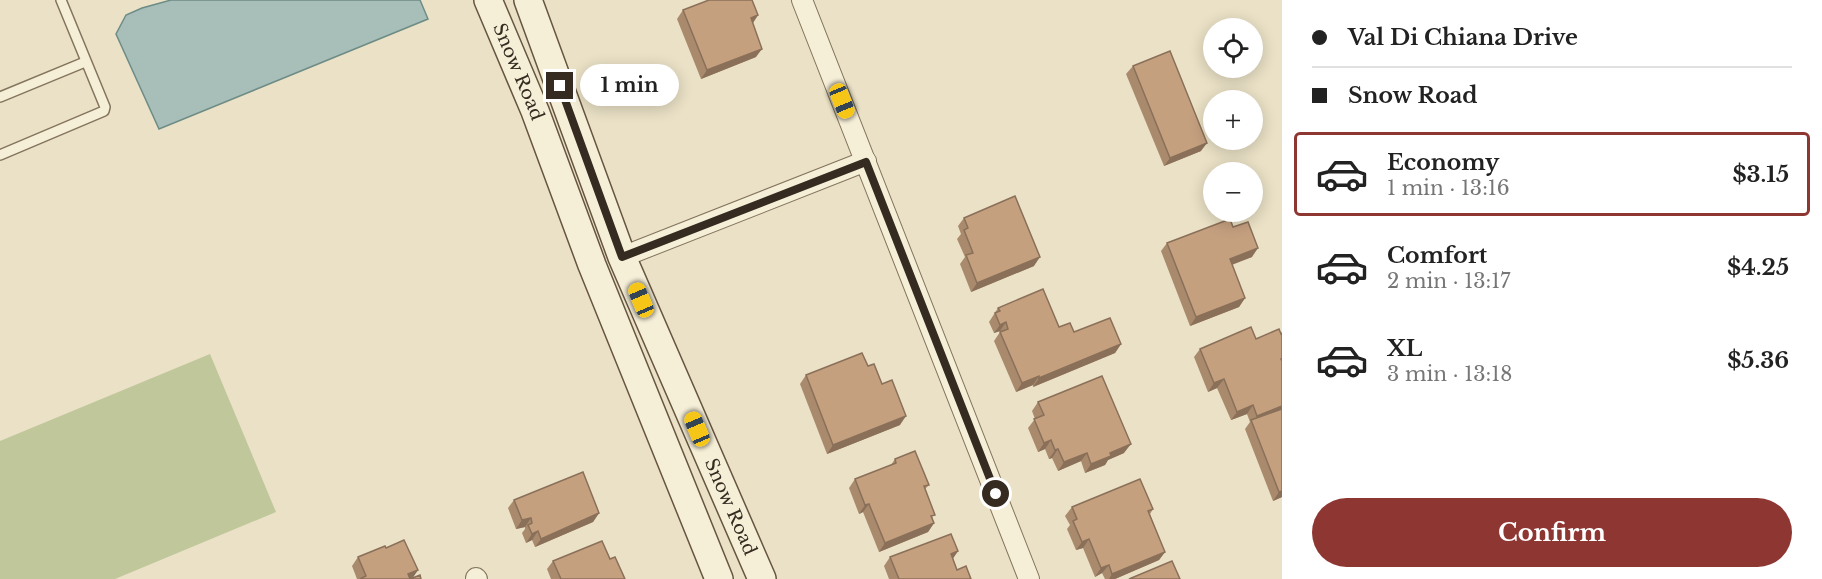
<!DOCTYPE html>
<html lang="en">
<head>
<meta charset="utf-8">
<style>
  :root { --surface:#fff; --page:#f6f6f6; --text:#222; --muted:#767676; --line:#e0e0e0; --accent:#8e3632 }
  body { margin:0; font-family:"Libre Baskerville",serif; background:var(--page); color:var(--text); height:100vh; display:flex; flex-direction:column; font-size:22px; white-space:nowrap }
  * { box-sizing:border-box; margin:0 }
  p { font-size:20px; color:var(--muted) }
  .icon { flex:none; width:33px; height:33px; fill:none; stroke:currentColor; stroke-width:2; stroke-linecap:round; stroke-linejoin:round }
  .map { position:relative; flex:1; overflow:hidden }
  .details { display:flex; flex-direction:column; background:var(--surface); width:540px }
  .details>* { flex:none }
  .banner { display:grid; align-content:center; height:132px; padding:0 30px; background:var(--surface) }
  .buttons { position:absolute; left:1203px; top:18px; display:grid; gap:12px }
  .buttons a { display:grid; place-items:center; width:60px; height:60px; border-radius:50%; background:var(--surface); box-shadow:0 3px 15px #0003; font-size:30px }
  .end { position:absolute; width:27px; height:27px; margin:-14px; border:8px solid #352b20; background:#fff; box-shadow:0 0 0 3px #fff }
  .from { border-radius:50% }
  .bubble { position:absolute; height:42px; border-radius:21px; background:var(--surface); box-shadow:0 3px 15px #0003; font-size:20px; font-weight:800; line-height:42px; text-align:center }
  .car { position:absolute; width:18px; height:36px; margin:-18px -9px; border-radius:8px; box-shadow:0 0 4px 2px #0007; background:linear-gradient(#f5c518 24%,#345 0 40%,#f5c518 0 76%,#345 0 86%,#f5c518 0) }
  .banner b { display:flex; align-items:center; gap:21px; height:57px; font-size:22px }
  .banner b+b { border-top:2px solid var(--line) }
  .banner i { width:15px; height:15px; background:var(--text) }
  ul { padding:0; list-style:none }
  li { display:flex; align-items:center; gap:18px; height:84px; margin:0 12px 9px; padding:0 18px; border:3px solid transparent; border-radius:6px }
  li div { flex:1 }
  li b { display:block; font-size:22px }
  li em { font-style:normal; font-weight:800 }
  li.active { border-color:var(--accent) }
  li>.icon { width:54px; height:54px; stroke-width:1.5 }
  .button { display:flex; gap:12px; margin-top:auto; padding:12px 30px }
  .button a { flex:1; height:69px; border-radius:36px; background:var(--accent); color:#fff; font-size:24px; font-weight:800; line-height:69px; text-align:center }
  main { display:flex; flex:1; min-height:0 }
  .map>svg:first-child { display:block }
</style>
</head>
<body>
<main>
<div class="map">
<svg width="1282" height="579" viewBox="0 0 1282 579">
  <rect width="100%" height="100%" fill="#eae1c6"/>
  <polygon fill="#c0c89b" points="210,354 276,512 115,579 0,579 0,441"/>
  <polygon fill="#a7beb9" stroke="#6e8c86" stroke-width="1.5" points="171,0 420,0 428,19 159,129 116,34 126,15 142,8"/>
  <g fill="none" stroke-linecap="round" stroke-linejoin="round">
    <g stroke="#84745d" stroke-width="12">
      <g id="service">
        <polyline points="0,97 85,62"/>
        <polyline points="0,155 104,111 105,107 61,0"/>
      </g>
    </g>
    <g stroke="#84745d" stroke-width="22">
      <g id="minor">
        <polyline points="802,0 1029,579"/>
        <polyline points="622,257 866,161"/>
        <polyline points="476,578 477,579"/>
      </g>
    </g>
    <g stroke="#665540" stroke-width="30">
      <g id="secondary">
        <path id="s1" d="M488 0 535 111 592 265 719 579"/>
        <path id="s2" d="M528 0 622 257 762 579"/>
      </g>
    </g>
    <use href="#service" stroke="#f6efd8" stroke-width="9"/>
    <use href="#minor" stroke="#f6efd8" stroke-width="20"/>
    <use href="#secondary" stroke="#f6efd8" stroke-width="27"/>
  </g>
  <g fill="#a98a6d">
    <polygon points="683,10 758,15 753,23 756,57 701,79 677,19"/>
    <polygon points="1133,66 1201,151 1164,166 1126,74"/>
    <polygon points="964,218 1034,266 971,292 960,264 965,257 957,239 961,234 958,226"/>
    <polygon points="1233,227 1252,257 1232,264 1245,298 1239,307 1190,326 1161,251 1167,243"/>
    <polygon points="998,308 1074,332 1121,344 1115,353 1033,387 1033,385 1016,392 994,341 1000,332 1000,331 994,333 989,322"/>
    <polygon points="1282,333 1282,497 1273,501 1245,429 1250,422 1247,414 1231,420 1217,388 1208,392 1194,357 1200,349"/>
    <polygon points="868,366 882,384 900,425 827,454 800,384 806,375"/>
    <polygon points="1038,402 1124,453 1108,460 1105,465 1085,473 1081,461 1058,471 1052,458 1049,459 1045,449 1038,452 1028,428 1035,419 1032,411"/>
    <polygon points="895,459 929,485 925,489 934,523 928,532 879,552 863,512 859,514 849,488 855,479 891,465"/>
    <polygon points="514,500 599,513 593,522 535,547 532,540 526,543 522,533 525,529 525,527 516,529 508,508"/>
    <polygon points="1072,507 1153,509 1150,514 1165,552 1159,560 1115,579 1105,579 1102,573 1095,577 1083,548 1076,550 1067,529 1070,525 1065,516"/>
    <polygon points="386,548 418,570 412,578 421,579 357,579 352,566 358,557"/>
    <polygon points="958,551 953,558 957,570 971,579 889,579 884,566 890,557"/>
    <polygon points="610,559 625,579 551,579 547,569 553,561"/>
  </g>
  <g fill="#8a7059">
    <polygon points="758,15 752,24 751,18"/>
    <polygon points="762,49 756,57 701,79 707,70"/>
    <polygon points="1207,143 1201,151 1164,166 1170,158"/>
    <polygon points="1258,248 1252,257 1224,268 1230,259"/>
    <polygon points="1040,257 1034,266 971,292 977,283"/>
    <polygon points="1245,298 1239,307 1190,326 1196,317"/>
    <polygon points="1006,322 1000,331 994,333 1000,325"/>
    <polygon points="1121,344 1115,353 1033,387 1039,378"/>
    <polygon points="1039,376 1033,385 1016,392 1022,383"/>
    <polygon points="1224,379 1217,388 1208,392 1214,383"/>
    <polygon points="1253,405 1247,414 1231,420 1237,412"/>
    <polygon points="1282,406 1282,412 1252,423 1257,416"/>
    <polygon points="906,416 900,425 827,454 833,445"/>
    <polygon points="1051,440 1045,449 1038,452 1044,443"/>
    <polygon points="1131,444 1124,453 1108,460 1105,465 1085,473 1091,464 1110,453"/>
    <polygon points="1058,449 1052,458 1049,459 1055,450"/>
    <polygon points="1087,453 1081,461 1058,471 1064,462"/>
    <polygon points="1282,491 1282,497 1273,501 1279,492"/>
    <polygon points="869,504 863,512 859,514 865,505"/>
    <polygon points="599,513 593,522 535,547 541,539"/>
    <polygon points="531,518 525,527 516,529 522,520"/>
    <polygon points="934,523 928,532 879,552 885,543"/>
    <polygon points="538,531 532,540 526,543 532,534"/>
    <polygon points="1089,539 1083,548 1076,550 1082,542"/>
    <polygon points="958,551 952,560 951,554"/>
    <polygon points="1165,552 1159,560 1115,579 1109,579 1112,574"/>
    <polygon points="1109,565 1102,573 1095,577 1101,568"/>
    <polygon points="418,570 412,579 405,579 408,574"/>
  </g>
  <g fill="#c5a07f" stroke="#8a7059" stroke-width="1.5">
    <polygon points="709,0 752,0 758,15 751,18 762,49 707,70 683,10"/>
    <polygon points="1170,51 1207,143 1170,158 1133,66"/>
    <polygon points="1015,196 1040,257 977,283 966,255 973,253 964,230 968,228 964,218"/>
    <polygon points="1230,219 1233,227 1248,222 1258,248 1230,259 1245,298 1196,317 1167,243"/>
    <polygon points="1043,289 1059,327 1070,323 1074,332 1110,318 1121,344 1039,378 1039,376 1022,383 1000,332 1008,329 1006,322 1000,325 995,313 1000,311 998,308"/>
    <polygon points="1251,327 1256,339 1279,329 1281,334 1282,333 1282,359 1281,359 1282,361 1282,406 1257,416 1253,405 1237,412 1224,379 1214,383 1200,349"/>
    <polygon points="862,353 868,366 874,364 882,384 892,380 906,416 833,445 806,375"/>
    <polygon points="1102,376 1131,444 1110,453 1111,456 1091,464 1087,453 1064,462 1058,449 1055,450 1051,440 1044,443 1034,419 1044,415 1038,402"/>
    <polygon points="1282,409 1282,491 1279,492 1251,420"/>
    <polygon points="915,451 929,485 924,486 935,515 931,516 934,523 885,543 869,504 865,505 855,479 896,463 895,459"/>
    <polygon points="583,472 599,513 541,539 538,531 532,534 528,525 532,523 531,518 522,520 514,500"/>
    <polygon points="1140,479 1153,509 1148,511 1165,552 1112,574 1109,565 1101,568 1089,539 1082,542 1073,521 1077,519 1072,507"/>
    <polygon points="951,534 958,551 951,554 957,570 966,566 971,579 899,579 890,557"/>
    <polygon points="404,540 418,570 408,574 410,579 360,579 366,576 358,557 385,546 386,548"/>
    <polygon points="602,541 610,559 615,557 625,579 561,579 553,561"/>
    <polygon points="1172,561 1180,579 1129,579"/>
    <polygon points="420,575 421,579 410,579"/>
  </g>
  <g fill="none" stroke-linecap="round" stroke-linejoin="round">
    <polyline stroke="#352b20" stroke-width="8" points="560,86 622,257 866,162 996,494"/>
  </g>
  <g text-anchor="middle" stroke-width="4.5" stroke-linejoin="round" paint-order="stroke">
    <g font-size="18" fill="#352b20" stroke="#f2ebd5">
      <text dy="6" stroke="none"><textPath href="#s1" startOffset="78">Snow Road</textPath></text>
      <text dy="6" stroke="none"><textPath href="#s2" startOffset="546">Snow Road</textPath></text>
    </g>
  </g>
</svg>
<div class="buttons">
<a><svg class="icon" aria-label="locate" viewBox="0 0 24 24"><circle cx="12" cy="12" r="6"/><path d="M12 2v4M12 18v4M2 12h4M18 12h4"/></svg></a>
<a>+</a>
<a>−</a>
</div>
<i class="end from" style="left:996px;top:494px"></i>
<i class="end" style="left:560px;top:86px"></i>
<div class="bubble" style="left:580px;top:64px;width:99px">1 min</div>
<i class="car" style="left:842px;top:101px;rotate:158deg"></i>
<i class="car" style="left:641px;top:300px;rotate:337deg"></i>
<i class="car" style="left:697px;top:429px;rotate:337deg"></i>
</div>
<section class="details">
<div class="banner">
<b><i class="from"></i>Val Di Chiana Drive</b>
<b><i></i>Snow Road</b>
</div>
<ul>
<li class="active"><svg class="icon" aria-label="car" viewBox="0 0 24 24"><path d="M5 17H2v-5l4-1 3-4h7l3 4 3 1v5h-3M9 17h6M6 11h13"/><circle cx="7" cy="17" r="2"/><circle cx="17" cy="17" r="2"/></svg><div><b>Economy</b><p>1 min · 13:16</p></div><em>$3.15</em></li>
<li><svg class="icon" aria-label="car" viewBox="0 0 24 24"><path d="M5 17H2v-5l4-1 3-4h7l3 4 3 1v5h-3M9 17h6M6 11h13"/><circle cx="7" cy="17" r="2"/><circle cx="17" cy="17" r="2"/></svg><div><b>Comfort</b><p>2 min · 13:17</p></div><em>$4.25</em></li>
<li><svg class="icon" aria-label="car" viewBox="0 0 24 24"><path d="M5 17H2v-5l4-1 3-4h7l3 4 3 1v5h-3M9 17h6M6 11h13"/><circle cx="7" cy="17" r="2"/><circle cx="17" cy="17" r="2"/></svg><div><b>XL</b><p>3 min · 13:18</p></div><em>$5.36</em></li>
</ul>
<div class="button"><a>Confirm</a></div>
</section>
</main>
</body>
</html>
